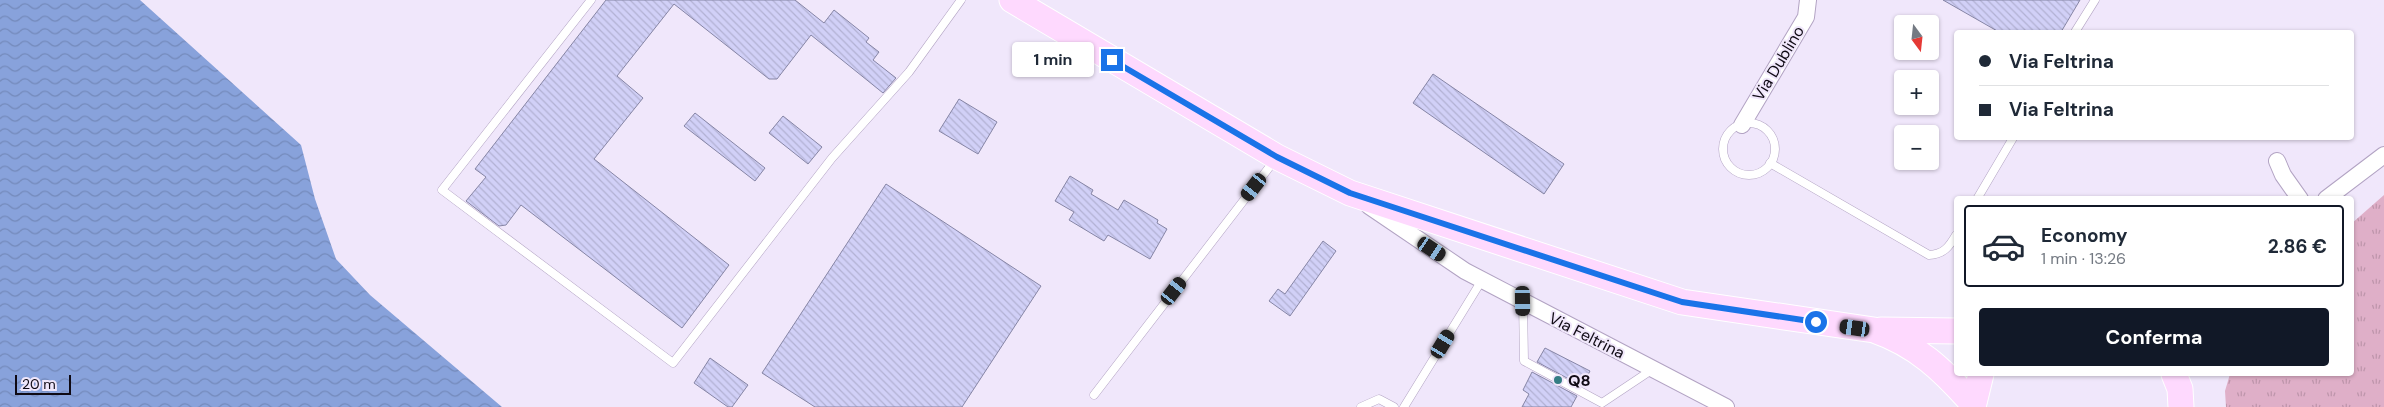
<!DOCTYPE html>
<html lang="it">
<head>
<meta charset="utf-8">
<style>
  :root { --surface:#fff; --page:#f2f2f3; --text:#1f2937; --muted:#747a83; --line:#e0e1e3; --accent:#111827 }
  body { margin:0; font-family:"DM Sans",sans-serif; background:var(--page); color:var(--text); height:100vh; display:flex; flex-direction:column; font-size:19px; white-space:nowrap }
  * { box-sizing:border-box; margin:0 }
  p { font-size:16px; color:var(--muted) }
  .icon { flex:none; width:28px; height:28px; fill:none; stroke:currentColor; stroke-width:2; stroke-linecap:round; stroke-linejoin:round }
  .map { position:relative; flex:1; overflow:hidden }
  .drawer { position:absolute; left:1954px; top:196px; width:400px; height:180px; display:flex; flex-direction:column; background:var(--surface); border-radius:5px; box-shadow:0 1px 4px #0004 }
  .drawer>* { flex:none }
  .hud { position:absolute; left:1954px; top:30px; width:400px; height:110px; border-radius:5px; box-shadow:0 1px 4px #0004; display:grid; align-content:center; height:110px; padding:0 25px; background:var(--surface) }
  .needle { width:32px; rotate:165deg }
  .controls { position:absolute; left:1894px; top:15px; display:grid; gap:10px }
  .controls a { display:grid; place-items:center; width:45px; height:45px; border-radius:5px; background:var(--surface); box-shadow:0 1px 4px #0004; font-size:25px }
  .scale { position:absolute; left:15px; bottom:12px; width:56px; box-sizing:border-box; padding-left:5px; border:2px solid #0f0a14; border-top:0; font-size:14px; line-height:18px; white-space:nowrap; color:#0f0a14; -webkit-text-stroke:4px #f0e7fb; paint-order:stroke }
  .end { position:absolute; width:22px; height:22px; margin:-11px; border:6px solid #1a73e8; background:#fff; box-shadow:0 0 0 2px #fff }
  .from { border-radius:50% }
  .bubble { position:absolute; height:35px; border-radius:5px; background:var(--surface); box-shadow:0 1px 4px #0004; font-size:16px; font-weight:700; line-height:35px; text-align:center }
  .car { position:absolute; width:15px; height:30px; margin:-15px -8px; border-radius:6px; box-shadow:0 0 4px 1px #0007; background:linear-gradient(#222 24%,#8ab4d8 0 40%,#222 0 76%,#8ab4d8 0 86%,#222 0) }
  .hud b { display:flex; align-items:center; gap:18px; height:48px; font-size:19px }
  .hud b+b { border-top:1px solid var(--line) }
  .hud i { width:12px; height:12px; background:var(--text) }
  ul { padding:9px 0 0; list-style:none }
  li { display:flex; align-items:center; gap:15px; height:82px; margin:0 10px 8px; padding:0 15px; border:2px solid transparent; border-radius:5px }
  li div { flex:1 }
  li b { display:block; font-size:19px }
  li em { font-style:normal; font-weight:700 }
  li.on { border-color:var(--accent) }
  li>.icon { width:45px; height:45px; stroke-width:1.5 }
  .button { display:flex; gap:10px; margin-top:auto; padding:10px 25px }
  .button a { flex:1; height:58px; border-radius:5px; background:var(--accent); color:#fff; font-size:20px; font-weight:700; line-height:58px; text-align:center }
  .map>svg:first-child { display:block }
</style>
</head>
<body>
<div class="map">
<svg width="2384" height="407" viewBox="0 0 2384 407">
  <defs>
    <pattern id="grass-tufts" width="24" height="20" patternUnits="userSpaceOnUse" patternTransform="scale(1.25)"><rect width="24" height="20" fill="#dfafc8"/><path d="M3 7l-1-3M5 7V3M7 7l1-3M15 17l-1-3M17 17v-4M19 17l1-3" fill="none" stroke="#be95ab"/></pattern>
    <pattern id="water-waves" width="16" height="10" patternUnits="userSpaceOnUse" patternTransform="scale(1.25)"><rect width="16" height="10" fill="#88a2db"/><path d="M0 5q4-4 8 0t8 0" fill="none" stroke="#748abb"/></pattern>
    <pattern id="building-back-hatch" width="6" height="6" patternUnits="userSpaceOnUse" patternTransform="scale(1.25)"><rect width="6" height="6" fill="#d1d0f7"/><path d="M-1 5l2 2M0 0l6 6M5-1l2 2" fill="none" stroke="#b2b1d3"/></pattern>
  </defs>
  <rect width="100%" height="100%" fill="#f0e7fb"/>
  <polygon fill="url(#grass-tufts)" points="2384,195 2384,407 2226,407 2225,391 2230,374 2351,374 2351,224"/>
  <polygon fill="url(#water-waves)" points="0,0 140,0 301,145 315,199 336,259 370,295 502,407 0,407"/>
  <g fill="url(#building-back-hatch)" stroke="#8685a5">
    <polygon points="606,0 795,0 824,23 834,10 869,38 866,42 879,52 873,60 896,78 883,93 811,35 777,79 769,79 674,4 617,76 643,98 594,159 729,265 682,328 521,205 506,225 499,226 466,201 486,177 475,169"/>
    <polygon points="1943,0 2080,0 2061,32 1999,32"/>
    <polygon points="1433,74 1564,164 1544,194 1413,103"/>
    <polygon points="959,99 997,122 978,154 939,131"/>
    <polygon points="695,113 765,168 755,181 684,126"/>
    <polygon points="783,116 822,147 808,164 769,133"/>
    <polygon points="1070,176 1093,190 1091,194 1118,210 1124,200 1158,220 1157,223 1167,229 1150,259 1108,235 1104,241 1069,220 1074,212 1055,201"/>
    <polygon points="886,184 1041,286 962,407 815,407 762,373"/>
    <polygon points="1323,241 1336,251 1290,316 1269,301 1278,289 1285,294"/>
    <polygon points="1545,348 1590,371 1582,386 1537,362"/>
    <polygon points="710,358 748,385 732,407 728,407 694,383"/>
    <polygon points="1532,372 1577,396 1571,407 1522,407 1529,394 1523,390"/>
  </g>
  <g fill="none" stroke-linecap="round" stroke-linejoin="round">
    <g stroke="#b2a3c3" stroke-width="9">
      <g id="service">
        <polyline points="591,0 442,190 673,363 832,158 909,72 961,0"/>
        <polyline points="2075,32 2095,0"/>
        <circle cx="1749" cy="149" r="26"/>
        <path d="M1770 163 1929 255C1944 254 1949 247 1956 235"/>
        <polyline points="1977,199 2013,138"/>
        <polyline points="1523,301 1524,361 1602,403 1653,369"/>
        <polyline points="1094,395 1274,161"/>
        <polyline points="1361,407 1379,399 1394,407"/>
        <polyline points="1404,407 1482,280"/>
      </g>
    </g>
    <g stroke="#b2a3c3" stroke-width="18">
      <g id="minor">
        <polyline points="1742,125 1806,17 1808,0"/>
        <polyline points="2277,161 2283,175 2300,199"/>
        <polyline points="2326,199 2384,155"/>
        <polyline points="1369,206 1465,271 1726,407"/>
      </g>
    </g>
    <g stroke="#fff" stroke-width="27">
      <g id="primary">
        <path d="M1012 0 1277 157 1350 193 1682 302 1874 330C1917 345 1943 370 1973 404"/>
        <polyline points="1881,330 1956,331"/>
        <polyline points="2174,374 2180,389 2181,407"/>
        <polyline points="1973,407 1981,374"/>
      </g>
    </g>
    <use href="#service" stroke="#fff" stroke-width="8"/>
    <use href="#minor" stroke="#fff" stroke-width="16"/>
    <use href="#primary" stroke="#fed9fe" stroke-width="25"/>
  </g>
  <g fill="none" stroke-linecap="round" stroke-linejoin="round">
    <polyline stroke="#1a73e8" stroke-width="6" points="1112,60 1277,157 1350,193 1682,302 1816,322"/>
  </g>
  <circle fill="#347d84" stroke="#f0e7fb" stroke-width="2" cx="1558" cy="380" r="5"/>
  <g text-anchor="middle" stroke-width="4" stroke-linejoin="round" paint-order="stroke">
    <g font-size="16" fill="#0f0a14" stroke="#f0e7fb">
      <text transform="translate(1778 63) rotate(-59)" y="6">Via Dublino</text>
      <text transform="translate(1587 335) rotate(27)" y="6">Via Feltrina</text>
    </g>
    <g font-size="16" font-weight="bold" fill="#0f0a14" stroke="#f0e7fb" text-anchor="start">
      <text x="1568" y="386">Q8</text>
    </g>
  </g>
</svg>
<div class="controls">
<a><svg class="needle" viewBox="-14 -14 28 28"><path d="M0-13l5 13h-10z" fill="#e53935"/><path d="M0 13l5-13h-10z" fill="#747a83"/></svg></a>
<a>+</a>
<a>−</a>
</div>
<div class="scale">20 m</div>
<i class="end from" style="left:1816px;top:322px"></i>
<i class="end" style="left:1112px;top:60px"></i>
<div class="bubble" style="left:1012px;top:42px;width:82px">1 min</div>
<i class="car" style="left:1254px;top:187px;rotate:218deg"></i>
<i class="car" style="left:1432px;top:249px;rotate:124deg"></i>
<i class="car" style="left:1174px;top:291px;rotate:38deg"></i>
<i class="car" style="left:1523px;top:301px;rotate:179deg"></i>
<i class="car" style="left:1855px;top:328px;rotate:278deg"></i>
<i class="car" style="left:1443px;top:344px;rotate:31deg"></i>
<div class="hud">
<b><i class="from"></i>Via Feltrina</b>
<b><i></i>Via Feltrina</b>
</div>
<section class="drawer">
<ul>
<li class="on"><svg class="icon" aria-label="car" viewBox="0 0 24 24"><path d="M5 17H2v-5l4-1 3-4h7l3 4 3 1v5h-3M9 17h6M6 11h13"/><circle cx="7" cy="17" r="2"/><circle cx="17" cy="17" r="2"/></svg><div><b>Economy</b><p>1 min · 13:26</p></div><em>2.86 €</em></li>
</ul>
<div class="button"><a>Conferma</a></div>
</section>
</div>
</body>
</html>
